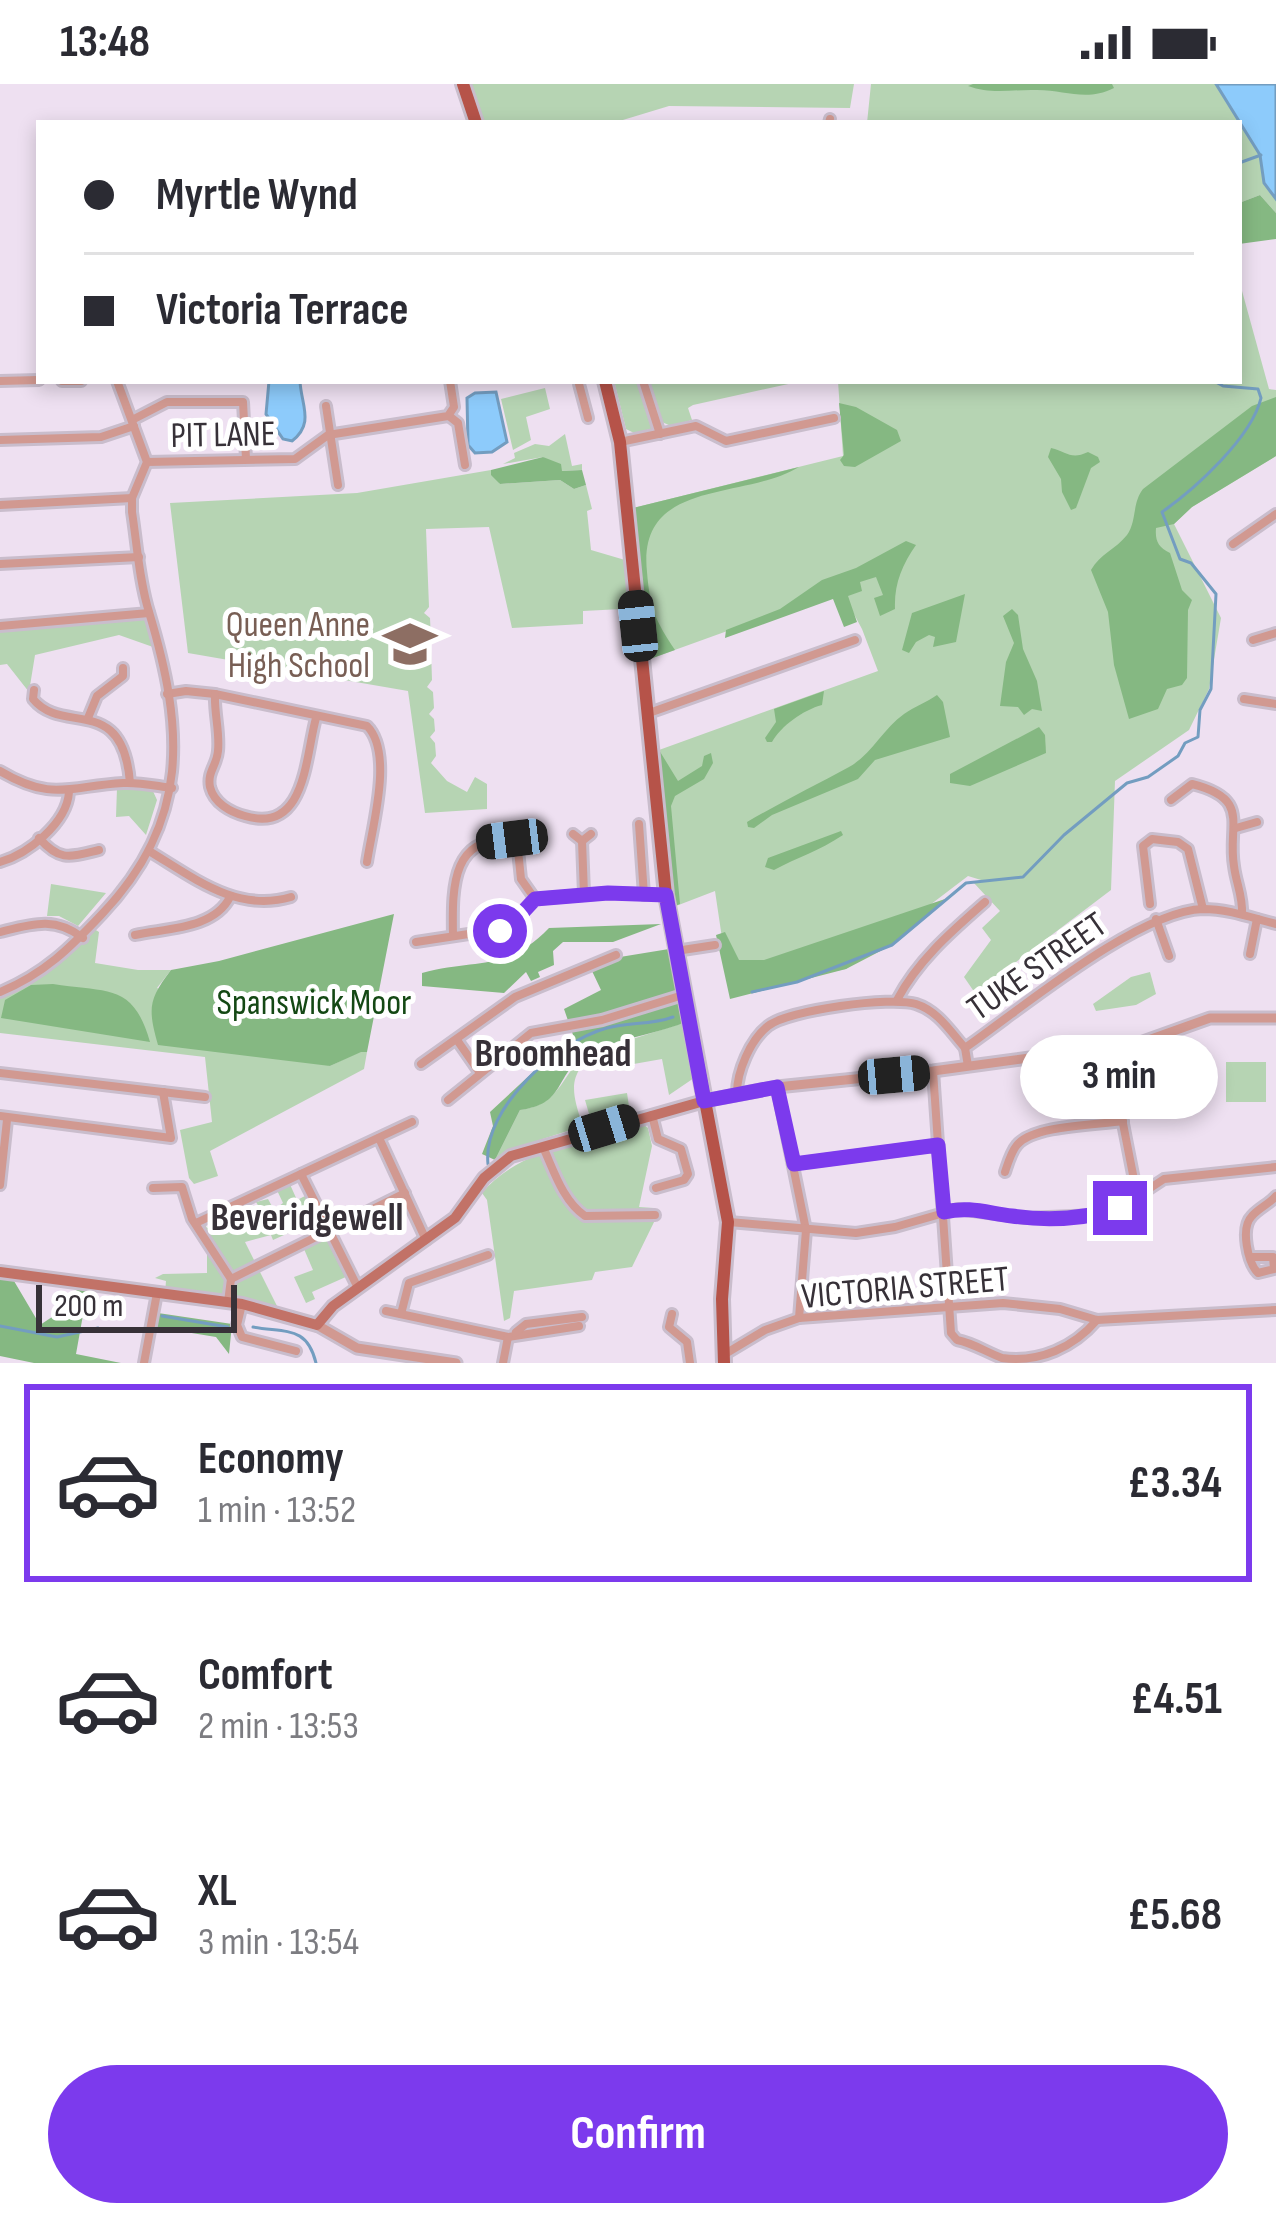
<!DOCTYPE html>
<html lang="en">
<head>
<meta charset="utf-8">
<style>
  :root { --surface:#fff; --page:#f7f7f7; --text:#2b2b33; --muted:#7c7c81; --line:#e1e1e2; --accent:#7c3aed }
  body { margin:0; font-family:"Sofia Sans Condensed",sans-serif; background:var(--page); color:var(--text); height:100vh; display:flex; flex-direction:column; font-size:45px; white-space:nowrap }
  * { box-sizing:border-box; margin:0 }
  p { font-size:39px; color:var(--muted) }
  .icon { flex:none; width:66px; height:66px; fill:none; stroke:currentColor; stroke-width:2; stroke-linecap:round; stroke-linejoin:round }
  .map { position:relative; height:1279px; overflow:hidden }
  .drawer { display:flex; flex-direction:column; background:var(--surface); flex:1 }
  .drawer>* { flex:none }
  .banner { position:absolute; left:36px; top:36px; width:1206px; height:264px; border-radius:0px; box-shadow:0 6px 18px #0003; display:grid; align-content:center; height:264px; padding:0 48px; background:var(--surface) }
  .scale { position:absolute; left:36px; bottom:30px; width:201px; box-sizing:border-box; padding-left:12px; border:6px solid #373138; border-top:0; font-size:33px; line-height:42px; white-space:nowrap; color:#373138; -webkit-text-stroke:9px #fff; paint-order:stroke }
  .end { position:absolute; width:54px; height:54px; margin:-27px; border:15px solid #7c3aed; background:#fff; box-shadow:0 0 0 6px #fff }
  .from { border-radius:50% }
  .bubble { position:absolute; height:84px; border-radius:42px; background:var(--surface); box-shadow:0 6px 18px #0003; font-size:39px; font-weight:700; line-height:84px; text-align:center }
  .car { position:absolute; width:36px; height:72px; margin:-36px -18px; border-radius:15px; box-shadow:0 0 9px 3px #0007; background:linear-gradient(#222 24%,#8ab4d8 0 40%,#222 0 76%,#8ab4d8 0 86%,#222 0) }
  .banner b { display:flex; align-items:center; gap:42px; height:114px; font-size:45px }
  .banner b+b { border-top:3px solid var(--line) }
  .banner i { width:30px; height:30px; background:var(--text) }
  ul { padding:21px 0 0; list-style:none }
  li { display:flex; align-items:center; gap:36px; height:198px; margin:0 24px 18px; padding:0 24px; border:6px solid transparent; border-radius:0px }
  li div { flex:1 }
  li b { display:block; font-size:45px }
  li em { font-style:normal; font-weight:700 }
  li.selected { border-color:var(--accent) }
  li>.icon { width:108px; height:108px; stroke-width:1.5 }
  .action { display:flex; gap:24px; margin-top:auto; padding:24px 48px }
  .action a { flex:1; height:138px; border-radius:72px; background:var(--accent); color:#fff; font-size:48px; font-weight:700; line-height:138px; text-align:center }
  .status { display:flex; justify-content:space-between; align-items:center; height:84px; padding:0 60px; background:var(--surface); direction:ltr }
  .status svg { height:33px; fill:currentColor }
  .map>svg:first-child { display:block }
</style>
</head>
<body>
<div class="status"><b>13:48</b><svg viewBox="0 0 49 12"><path d="M0 12V9h3v3zM5 12V6h3v6zM10 12V3h3v9zM15 12V0h3v12zM26 1h20v11H26zM47 4h2v5h-2z"/></svg></div>
<div class="map">
<svg width="1276" height="1279" viewBox="0 0 1276 1279">
  <rect width="100%" height="100%" fill="#eee0f1"/>
  <g fill="#b6d4b3">
    <polygon points="469,0 854,0 850,24 669,22 613,39 485,39"/>
    <polygon points="871,0 1276,0 1276,129 1260,111 1239,119 1239,39 867,39"/>
    <polygon points="1239,196 1269,305 1276,306 1276,372 1192,423 1174,440 1221,534 1209,605 1189,646 1115,697 1111,806 975,909 964,893 991,856 982,844 1000,827 973,798 981,796 968,792 846,885 730,908 715,807 676,822 659,666 878,587 862,545 841,506 647,576 633,424 843,372 838,297 1239,297"/>
    <polygon points="614,297 640,297 653,338 651,345 634,349 626,345"/>
    <polygon points="648,297 802,297 693,321 688,324 692,336 671,342 662,338"/>
    <polygon points="545,304 550,325 526,333 531,356 513,366 501,315"/>
    <polygon points="565,350 572,382 582,380 582,386 561,387 543,373 503,380 515,374 514,369 535,360 549,362"/>
    <polygon points="491,386 500,400 560,396 574,405 586,401 592,425 587,427 591,466 625,476 633,552 625,543 622,525 583,527 583,540 512,544 489,443 426,445 429,523 424,529 430,534 431,555 426,562 431,566 432,596 427,603 433,608 434,624 429,630 434,635 435,647 430,653 435,659 436,672 431,679 447,697 467,708 475,693 487,700 487,725 425,729 408,607 188,569 170,419 357,409"/>
    <polygon points="149,529 153,563 119,551 35,571 29,608 7,580 0,581 0,542"/>
    <polygon points="117,704 152,705 157,716 146,751 129,732 116,733"/>
    <polygon points="51,800 106,809 78,842 59,832 47,832"/>
    <polygon points="91,843 99,848 95,879 138,886 171,886 157,904 330,982 361,967 367,968 364,985 210,1067 218,1092 194,1100 189,1094 180,1046 212,1038 205,973 0,949 0,908 29,896"/>
    <polygon points="1150,888 1156,910 1136,921 1096,927 1093,920 1131,893"/>
    <polygon points="683,939 694,994 669,1011 662,975 628,981 623,958"/>
    <path d="M603 961C570 989 568 999 583 1042L512 1065 495 1076 520 1026C570 1019 559 978 603 961Z"/>
    <polygon points="1165,977 1204,978 1204,1017 1164,1016"/>
    <rect x="1226" y="978" width="40" height="40"/>
    <polygon points="627,1009 630,1029 592,1040 585,1016"/>
    <path d="M643 1040 648 1044 652 1062 639 1123 654 1124 656 1134 632 1183 595 1188 592 1196 514 1207 510 1234 504 1237 487 1116 482 1109C519 1064 589 1057 643 1040Z"/>
    <polygon points="288,1096 297,1116 309,1110 326,1145 317,1149 314,1142 305,1145 303,1142 298,1144 299,1148 295,1146 273,1156 271,1151 245,1158 281,1230 165,1209 166,1197 155,1194 163,1190 207,1189 207,1164 196,1139 202,1136 207,1144 253,1130 252,1126 259,1123 256,1118 268,1115 274,1126 283,1119 275,1102"/>
    <polygon points="327,1153 348,1192 312,1208 315,1215 306,1219 294,1193 313,1186 304,1165"/>
  </g>
  <g fill="#85b882">
    <path d="M973 0H1112L1114 4C1086 18 1066 6 1037 6 1013 5 992 11 968 2Z"/>
    <polygon points="1260,111 1276,129 1276,155 1239,160 1239,119"/>
    <path d="M1276 313V372L1192 423 1174 440 1156 444C1155 457 1158 463 1170 469L1182 506 1192 516 1188 526 1187 594 1182 601 1167 605 1158 625 1129 635 1114 581 1108 528 1091 486C1100 470 1116 465 1127 451 1137 437 1132 419 1143 405L1252 322Z"/>
    <polygon points="839,319 856,323 897,346 901,357 855,383 844,382 840,376 844,371"/>
    <path d="M1051 364C1067 368 1071 376 1088 368L1098 373 1100 378 1091 384 1076 424 1071 426 1062 408 1061 395 1048 373Z"/>
    <polygon points="543,373 561,380 562,387 582,386 586,401 574,405 560,396 500,400 491,391 491,386"/>
    <path d="M799 383C743 417 637 394 647 488 650 524 655 536 675 566L647 576 633 424Z"/>
    <path d="M906 457 916 461C902 481 894 500 895 525L880 532 874 514 883 511 876 493 860 498 862 507 848 512 857 538 844 543 833 515 725 554 726 546 780 525 822 496 856 484Z"/>
    <polygon points="965,510 956,558 933,563 935,553 929,551 916,558 909,569 902,566 912,529"/>
    <polygon points="1012,525 1018,531 1023,565 1037,597 1042,627 1032,625 1024,631 1018,623 1000,622 1006,578 1014,559 1003,532"/>
    <path d="M824 607 822 621C803 626 781 642 772 658H767L765 654 776 638 774 625Z"/>
    <path d="M937 611 943 618 950 653 875 676 858 695 772 731 754 744 748 743 747 738C781 718 816 701 849 683 871 671 883 645 904 630 914 623 927 618 937 611Z"/>
    <polygon points="1039,643 1045,651 1046,669 970,702 950,699 950,690"/>
    <polygon points="659,666 678,697 702,682 704,672 711,669 713,679 704,695 675,712 671,722 680,820 672,823 654,668"/>
    <path d="M841 747 843 751C819 767 798 773 774 786L765 783 768 774Z"/>
    <polygon points="945,815 892,861 846,885 730,915 716,851 725,848 739,876 764,876"/>
    <path d="M394 830 367 968H361L330 982 158 961C148 925 148 916 171 886L219 877Z"/>
    <path d="M661 840 613 858H563L553 867 554 881 538 888 540 893 531 897 526 888 504 909 422 902V889C476 874 505 889 549 844Z"/>
    <path d="M669 865 683 939C659 949 597 960 582 972 554 996 564 1020 520 1026L495 1076 482 1070 493 1042 490 1028 573 951 564 925 601 906 592 887 620 873Z"/>
    <path d="M53 900C107 909 133 898 150 958L1 934 5 916 31 901Z"/>
    <polygon points="0,1194 14,1197 40,1241 70,1221 78,1203 88,1203 76,1270 121,1279 34,1279 0,1272"/>
    <polygon points="158,1229 232,1240 229,1270 216,1253 155,1243"/>
  </g>
  <g fill="#8dcbfb" stroke="#739dc0" stroke-width="3">
    <polygon points="1216,0 1276,0 1276,115 1264,99 1260,71"/>
    <path d="M269 297H300C301 321 315 339 292 357L283 355 266 330Z"/>
    <polygon points="496,308 507,358 492,368 475,369 468,361 467,314 475,309"/>
  </g>
  <g fill="none" stroke-linecap="round" stroke-linejoin="round">
    <g stroke="#739dc0" stroke-width="3">
      <polyline points="1239,79 1261,71"/>
      <path d="M752 908 797 898 892 861 966 799 1023 793 1064 751 1127 699 1148 693 1178 672 1185 659 1198 653 1200 626 1211 605 1216 510 1191 479 1180 475 1162 428C1195 405 1252 353 1261 314L1258 305 1223 302 1214 297"/>
      <path d="M488 1080C482 1024 558 957 607 944 629 938 651 941 673 933"/>
      <polyline points="162,1232 228,1243"/>
      <polyline points="0,1242 57,1253 98,1244"/>
      <path d="M253 1243C287 1249 307 1242 316 1279"/>
    </g>
    <g stroke="#c9bdcc" stroke-width="14">
      <g id="minor">
        <polyline points="829,39 830,35"/>
        <polyline points="0,297 39,296"/>
        <polyline points="62,297 81,297"/>
        <polyline points="643,297 660,350"/>
        <polyline points="579,300 588,334"/>
        <polyline points="326,322 338,401"/>
        <polyline points="449,332 458,339 465,381"/>
        <polyline points="132,336 167,318 243,318 246,375"/>
        <polyline points="0,356 101,353 134,342"/>
        <polyline points="620,358 696,342 726,357 834,334"/>
        <polyline points="147,378 295,375 328,351 448,332 454,323 450,297"/>
        <polyline points="0,421 132,414"/>
        <polyline points="1233,460 1276,430"/>
        <polyline points="0,480 139,473"/>
        <polyline points="0,542 149,529"/>
        <polyline points="1253,556 1276,549"/>
        <path d="M34 606 33 615C63 652 123 608 130 699"/>
        <path d="M167 610 186 607 215 610 367 642C394 669 372 743 367 778"/>
        <path d="M215 610C214 629 220 648 218 667 217 681 207 688 210 703 214 719 230 728 245 732 306 750 305 674 316 634"/>
        <polyline points="1244,615 1276,620"/>
        <polyline points="649,629 855,556"/>
        <polyline points="88,634 97,612 123,592 123,584"/>
        <path d="M0 687C52 718 69 702 123 699 139 698 156 702 172 704"/>
        <path d="M1171 716 1192 700C1252 715 1227 741 1234 782 1236 799 1243 812 1242 830"/>
        <polyline points="639,740 644,811"/>
        <polyline points="1236,744 1257,738"/>
        <polyline points="573,750 582,757 591,750"/>
        <path d="M39 754C60 778 70 773 99 766"/>
        <polyline points="582,757 584,810"/>
        <path d="M149 767C194 794 237 829 291 813"/>
        <path d="M0 778C28 770 67 739 69 708"/>
        <polyline points="1150,820 1143,762 1152,755 1178,758 1188,765 1203,825"/>
        <polyline points="1156,835 1169,872"/>
        <path d="M0 848C32 840 55 832 83 854"/>
        <path d="M135 851C167 844 214 845 230 813"/>
        <path d="M453 851C452 801 452 748 517 757L521 795 535 815"/>
        <polyline points="416,858 508,844 535,815 608,809 666,811"/>
        <polyline points="676,867 715,861"/>
        <polyline points="1250,870 1257,835"/>
        <path d="M0 908C44 890 70 864 102 830 191 736 184 645 149 528 139 496 137 460 132 428V414L147 378 117 297"/>
        <path d="M897 916C918 876 952 847 985 818"/>
        <polyline points="457,956 480,989"/>
        <polyline points="1108,963 1137,1111"/>
        <polyline points="421,980 515,913 616,871"/>
        <path d="M968 982 965 964C1021 925 1138 827 1203 825 1229 825 1252 834 1276 840"/>
        <path d="M933 987 951 1249 957 1256C973 1259 986 1268 1002 1274 1040 1279 1074 1263 1097 1236"/>
        <polyline points="0,989 205,1013"/>
        <polyline points="777,1003 806,1146 799,1234"/>
        <path d="M737 1009C737 988 750 956 768 942 788 926 892 912 916 920 938 927 950 947 965 964"/>
        <polyline points="448,1016 531,949 602,936 683,911"/>
        <polyline points="652,1031 658,1055 681,1065 688,1090 684,1096 656,1104"/>
        <polyline points="0,1032 171,1054 163,1008"/>
        <polyline points="379,1054 426,1156"/>
        <path d="M543 1063C554 1087 563 1117 585 1132L655 1131"/>
        <polyline points="794,1080 938,1061"/>
        <path d="M1005 1088C1008 1079 1011 1068 1017 1061 1033 1041 1097 1041 1123 1037"/>
        <polyline points="301,1090 358,1204"/>
        <polyline points="0,1101 7,1036"/>
        <polyline points="153,1104 182,1103 192,1135 231,1195 228,1218"/>
        <polyline points="729,1138 856,1149 895,1143 958,1125 1025,1134 1097,1131 1120,1124 1164,1095 1276,1083"/>
        <polyline points="196,1139 412,1038"/>
        <path d="M1250 1173H1273L1274 1185 1258 1189C1248 1179 1240 1144 1252 1132 1259 1124 1269 1120 1276 1112"/>
        <polyline points="231,1195 405,1109"/>
        <polyline points="242,1220 237,1241 242,1253 296,1267"/>
        <polyline points="386,1227 508,1253 579,1242"/>
        <polyline points="401,1230 409,1199 488,1171"/>
        <polyline points="672,1230 669,1243 687,1258 690,1279"/>
        <polyline points="516,1248 526,1240 582,1233"/>
        <polyline points="725,1270 765,1246 799,1234 1003,1219 1060,1225 1097,1236 1276,1226"/>
        <polyline points="144,1279 157,1209"/>
        <polyline points="503,1279 508,1253"/>
      </g>
    </g>
    <g stroke="#c9bdcc" stroke-width="15">
      <g id="tertiary">
        <polyline points="704,1017 777,1003 933,987 1140,959 1210,934 1276,934"/>
        <polyline points="317,1241 357,1264 456,1279"/>
      </g>
    </g>
    <g stroke="#c9bdcc" stroke-width="16">
      <polyline id="secondary" points="0,1188 242,1220 317,1241 333,1222 455,1134 484,1094 511,1072 704,1017"/>
    </g>
    <g stroke="#c9bdcc" stroke-width="18">
      <g id="primary">
        <polyline points="463,0 476,39"/>
        <polyline points="605,297 620,358 666,811 728,1138 722,1215 724,1279"/>
      </g>
    </g>
    <use href="#minor" stroke="#d19991" stroke-width="8"/>
    <use href="#tertiary" stroke="#d19991" stroke-width="9"/>
    <use href="#secondary" stroke="#c27267" stroke-width="10"/>
    <use href="#primary" stroke="#b65349" stroke-width="12"/>
  </g>
  <g fill="none" stroke-linecap="round" stroke-linejoin="round">
    <path stroke="#7c3aed" stroke-width="15" d="M500 847 508 844 535 815 608 809 666 811 704 1017 777 1003 794 1080 938 1061 944 1128C969 1122 987 1129 1012 1132 1048 1137 1085 1135 1120 1124"/>
  </g>
  <defs>
    <g id="school-bare" transform="scale(4.14)"><path d="M0-5L7-2L0 1L-7-2ZM-4 1L0 2.5L4 1V4Q0 6-4 4Z" fill="#8d6e63" stroke="#fff" stroke-width="2.5" paint-order="stroke"/></g>
  </defs>
  <g fill-rule="evenodd">
    <use href="#school-bare" x="410" y="560"/>
  </g>
  <g text-anchor="middle" stroke-width="10" stroke-linejoin="round" paint-order="stroke">
    <g font-size="36" fill="#373138" stroke="#fff">
      <text transform="translate(223 349) rotate(-1)" y="13">PIT LANE</text>
      <text transform="translate(1036 881) rotate(-35)" y="13">TUKE STREET</text>
      <text transform="translate(905 1202) rotate(-5)" y="13">VICTORIA STREET</text>
    </g>
    <g font-size="36" fill="#785e54" stroke="#fff" text-anchor="end">
      <text x="370" y="552">Queen Anne<tspan x="370" dy="41">High School</tspan></text>
    </g>
    <g font-size="36" fill="#144814" stroke="#fff">
      <text x="314" y="930">Spanswick Moor</text>
    </g>
    <g font-size="39" font-weight="bold" fill="#373138" stroke="#fff">
      <text x="553" y="982">Broomhead</text>
      <text x="307" y="1146">Beveridgewell</text>
    </g>
  </g>
</svg>
<div class="scale">200 m</div>
<i class="end from" style="left:500px;top:847px"></i>
<i class="end" style="left:1120px;top:1124px"></i>
<div class="bubble" style="left:1020px;top:951px;width:198px">3 min</div>
<i class="car" style="left:638px;top:542px;rotate:354deg"></i>
<i class="car" style="left:512px;top:755px;rotate:263deg"></i>
<i class="car" style="left:894px;top:991px;rotate:85deg"></i>
<i class="car" style="left:604px;top:1044px;rotate:73deg"></i>
<div class="banner">
<b><i class="from"></i>Myrtle Wynd</b>
<b><i></i>Victoria Terrace</b>
</div>
</div>
<section class="drawer">
<ul>
<li class="selected"><svg class="icon" aria-label="car" viewBox="0 0 24 24"><path d="M5 17H2v-5l4-1 3-4h7l3 4 3 1v5h-3M9 17h6M6 11h13"/><circle cx="7" cy="17" r="2"/><circle cx="17" cy="17" r="2"/></svg><div><b>Economy</b><p>1 min · 13:52</p></div><em>£3.34</em></li>
<li><svg class="icon" aria-label="car" viewBox="0 0 24 24"><path d="M5 17H2v-5l4-1 3-4h7l3 4 3 1v5h-3M9 17h6M6 11h13"/><circle cx="7" cy="17" r="2"/><circle cx="17" cy="17" r="2"/></svg><div><b>Comfort</b><p>2 min · 13:53</p></div><em>£4.51</em></li>
<li><svg class="icon" aria-label="car" viewBox="0 0 24 24"><path d="M5 17H2v-5l4-1 3-4h7l3 4 3 1v5h-3M9 17h6M6 11h13"/><circle cx="7" cy="17" r="2"/><circle cx="17" cy="17" r="2"/></svg><div><b>XL</b><p>3 min · 13:54</p></div><em>£5.68</em></li>
</ul>
<div class="action"><a>Confirm</a></div>
</section>
</body>
</html>
